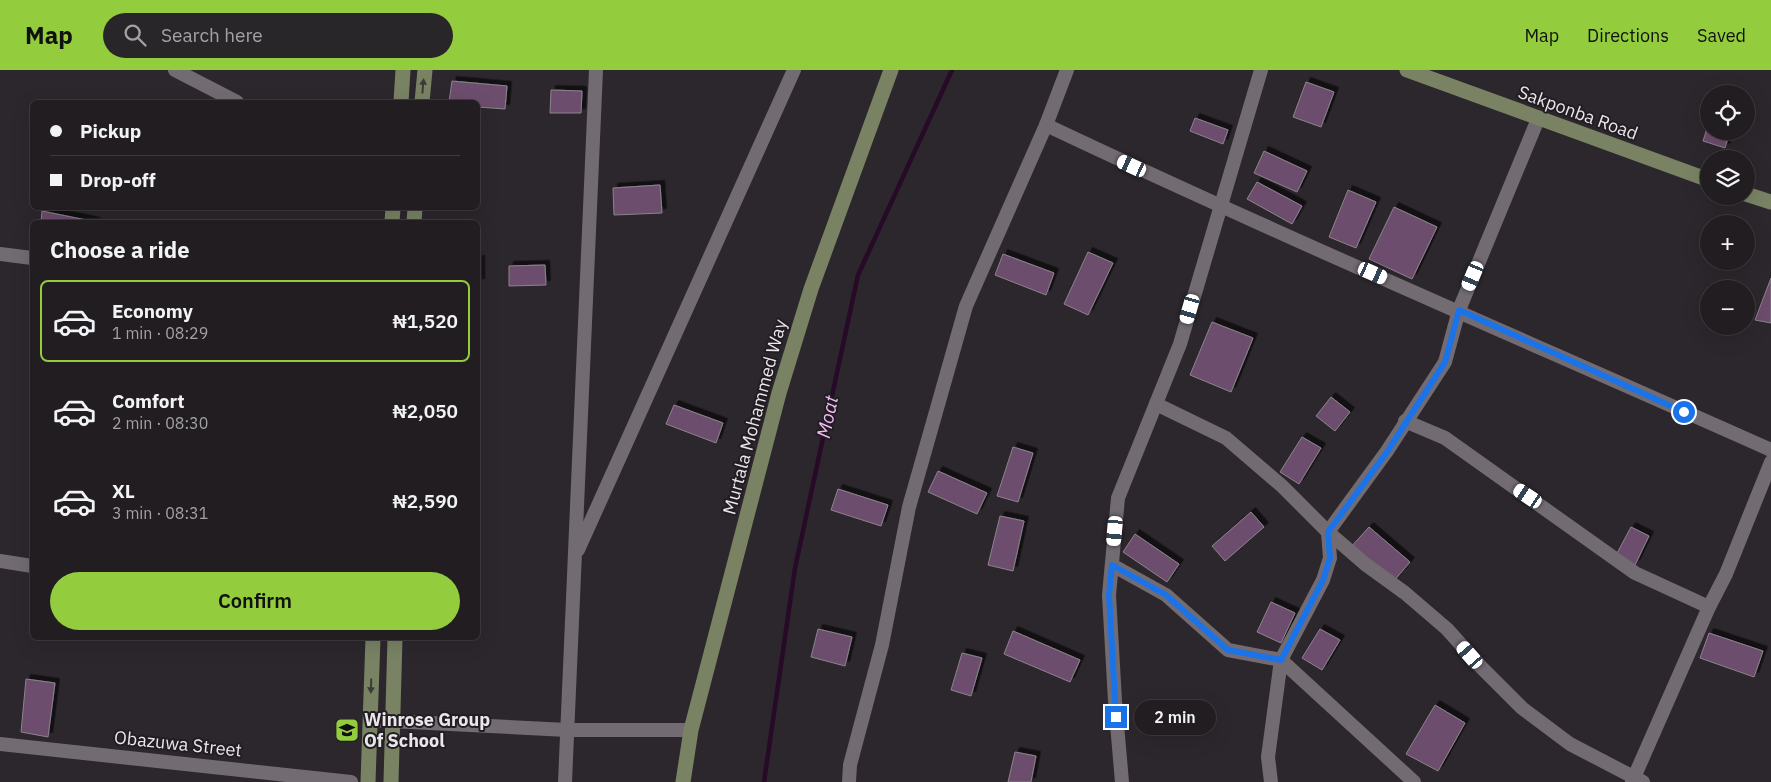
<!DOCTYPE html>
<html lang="en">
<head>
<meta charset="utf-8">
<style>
  :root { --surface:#211d21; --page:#29262a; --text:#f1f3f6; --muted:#a2a2a5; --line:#3e3b3f; --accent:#93cc3d }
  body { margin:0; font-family:"IBM Plex Sans",sans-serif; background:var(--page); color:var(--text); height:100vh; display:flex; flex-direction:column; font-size:19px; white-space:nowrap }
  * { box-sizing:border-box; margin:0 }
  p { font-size:16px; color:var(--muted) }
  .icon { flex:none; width:28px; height:28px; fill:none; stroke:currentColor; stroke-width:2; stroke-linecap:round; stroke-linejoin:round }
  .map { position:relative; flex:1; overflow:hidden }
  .side { position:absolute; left:30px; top:150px; width:450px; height:420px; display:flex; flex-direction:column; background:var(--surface); border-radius:8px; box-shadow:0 5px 20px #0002,0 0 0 1px var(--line) }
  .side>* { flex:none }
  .banner { position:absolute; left:30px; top:30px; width:450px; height:110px; border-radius:8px; box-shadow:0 5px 20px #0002,0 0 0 1px var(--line); display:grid; align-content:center; height:110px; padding:0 20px; background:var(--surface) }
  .buttons { position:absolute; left:1700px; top:15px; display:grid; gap:10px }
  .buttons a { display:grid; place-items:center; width:55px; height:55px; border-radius:50%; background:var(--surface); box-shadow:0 5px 20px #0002,0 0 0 1px var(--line); font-size:25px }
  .end { position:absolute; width:22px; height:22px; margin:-11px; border:6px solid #1a73e8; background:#fff; box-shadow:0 0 0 2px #fff }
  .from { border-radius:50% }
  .bubble { position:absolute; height:35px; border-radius:18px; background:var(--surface); box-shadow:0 5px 20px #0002,0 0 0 1px var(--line); font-size:16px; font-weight:600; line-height:35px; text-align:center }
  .car { position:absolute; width:15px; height:30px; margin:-15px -8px; border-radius:6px; box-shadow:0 0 4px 1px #0007; background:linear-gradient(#fff 24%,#345 0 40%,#fff 0 76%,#345 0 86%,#fff 0) }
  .banner b { display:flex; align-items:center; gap:18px; height:48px; font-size:19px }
  .banner b+b { border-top:1px solid var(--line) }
  .banner i { width:12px; height:12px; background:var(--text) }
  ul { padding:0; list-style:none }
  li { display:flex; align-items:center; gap:15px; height:82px; margin:0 10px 8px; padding:0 10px; border:2px solid transparent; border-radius:8px }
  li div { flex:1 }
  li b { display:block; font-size:19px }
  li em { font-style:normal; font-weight:600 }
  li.active { border-color:var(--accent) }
  li>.icon { width:45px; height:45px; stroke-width:1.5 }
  h2 { padding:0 20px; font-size:22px; line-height:60px }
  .primary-button { display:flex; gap:10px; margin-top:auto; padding:10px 20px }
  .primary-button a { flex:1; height:58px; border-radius:30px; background:var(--accent); color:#111; font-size:20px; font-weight:600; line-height:58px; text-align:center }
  header { display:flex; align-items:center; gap:30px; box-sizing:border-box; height:70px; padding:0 25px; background:var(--accent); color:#111 }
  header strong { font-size:24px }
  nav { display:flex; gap:28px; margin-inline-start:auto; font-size:18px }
  .search { width:350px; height:45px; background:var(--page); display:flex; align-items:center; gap:12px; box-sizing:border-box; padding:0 18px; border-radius:28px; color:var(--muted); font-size:19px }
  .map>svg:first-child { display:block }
</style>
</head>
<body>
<header>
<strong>Map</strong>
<div class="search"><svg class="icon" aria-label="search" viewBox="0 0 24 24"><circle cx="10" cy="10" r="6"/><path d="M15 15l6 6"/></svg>Search here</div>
<nav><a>Map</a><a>Directions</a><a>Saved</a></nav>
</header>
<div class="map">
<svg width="1771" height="712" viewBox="0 0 1771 712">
  <defs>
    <filter id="shadow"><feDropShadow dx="4.5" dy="-4.5" stdDeviation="0" flood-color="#0009"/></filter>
  </defs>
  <rect width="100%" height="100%" fill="#2c272c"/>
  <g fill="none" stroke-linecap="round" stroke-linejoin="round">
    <polyline stroke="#260a27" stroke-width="4.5" points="764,712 795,498 858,205 952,0"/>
  </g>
  <g fill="#6d4d6d" stroke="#8b848b" filter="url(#shadow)">
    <polygon points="452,11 507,16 505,39 478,37 478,32 449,32"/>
    <polygon points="1306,12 1334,22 1321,57 1293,47"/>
    <polygon points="551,20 582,21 581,43 550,43"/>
    <polygon points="1195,48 1228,60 1223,74 1190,61"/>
    <polygon points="1709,52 1709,61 1730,61 1725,78 1703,71"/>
    <polygon points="1264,81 1307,101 1297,122 1254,103"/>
    <polygon points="1257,112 1302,136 1292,154 1247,129"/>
    <polygon points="660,115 662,143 614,145 613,118"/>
    <polygon points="1348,120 1376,132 1356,178 1329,167"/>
    <polygon points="1394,137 1437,157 1412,209 1369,189"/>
    <polygon points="42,141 96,152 41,152"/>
    <polygon points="1088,182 1113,193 1088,245 1064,234"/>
    <polygon points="1003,184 1054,203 1046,225 995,205"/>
    <rect x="478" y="190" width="2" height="23"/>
    <polygon points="545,195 546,215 509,216 509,196"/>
    <polygon points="1771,208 1771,253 1755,250"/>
    <polygon points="1212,252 1253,268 1231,322 1190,305"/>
    <polygon points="1331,327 1350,342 1335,361 1316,346"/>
    <polygon points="674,335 723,353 716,373 666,354"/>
    <polygon points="1302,367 1321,378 1299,414 1280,402"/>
    <polygon points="1013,377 1033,383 1018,432 997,426"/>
    <polygon points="938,401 987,423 977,444 928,422"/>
    <polygon points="838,419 888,435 881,456 831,440"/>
    <polygon points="1251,442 1264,457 1225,491 1212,476"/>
    <polygon points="1000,446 1024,451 1013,501 988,495"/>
    <polygon points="1369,457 1410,492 1393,512 1351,477"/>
    <polygon points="1631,457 1649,466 1635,495 1616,485"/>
    <polygon points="1135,464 1179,494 1167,512 1123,482"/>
    <polygon points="1271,532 1295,543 1281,573 1257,562"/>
    <polygon points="818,559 852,567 845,596 811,587"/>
    <polygon points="1320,559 1340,570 1322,600 1302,588"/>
    <polygon points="1013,561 1080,590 1070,612 1004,584"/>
    <polygon points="1709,563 1763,581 1754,607 1700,588"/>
    <polygon points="962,583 982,588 971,626 951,620"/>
    <polygon points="26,609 55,613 48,667 21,662"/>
    <polygon points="1435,635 1465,653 1438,701 1406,684"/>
    <polygon points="1015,682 1036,686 1031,712 1008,712"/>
  </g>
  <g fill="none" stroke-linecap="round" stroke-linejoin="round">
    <g stroke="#726c72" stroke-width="14">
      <polyline points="175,0 237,32"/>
      <path d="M1046 55C1285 168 1529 272 1771 380"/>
      <polyline points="0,184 32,188"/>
      <polyline points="1156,334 1226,368 1282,416 1328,462 1365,494 1405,523 1447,559 1481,597 1522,638 1570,674 1643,712"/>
      <polyline points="1405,351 1445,368 1635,503 1709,537"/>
      <polyline points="578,480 794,0"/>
      <polyline points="0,491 32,496"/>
      <polyline points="1112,495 1166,525 1228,580 1281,590 1414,712"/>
      <polyline points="370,650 567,660 691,660"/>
      <polyline points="0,674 351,712"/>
      <polyline points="565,712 596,0"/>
      <polyline points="849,712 850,695 882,575 909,437 966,236 1046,55 1067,0"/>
      <polyline points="1122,712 1115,631 1109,525 1118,428 1180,274 1261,0"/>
      <polyline points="1271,712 1268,687 1281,590 1323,510 1330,488 1328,462 1387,381 1445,292 1459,240 1538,49"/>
      <polyline points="1632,712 1709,537 1726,504 1771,392"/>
    </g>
    <g stroke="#798364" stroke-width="15">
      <polyline points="1407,0 1709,110"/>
      <polyline points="401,32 403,0"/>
      <polyline points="422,32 425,0"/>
      <polyline points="1746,124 1771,132"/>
      <polyline points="392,152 393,138"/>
      <polyline points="414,152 415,138"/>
      <polyline points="368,712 373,568"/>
      <polyline points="391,712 395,568"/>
      <polyline points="683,712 691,660 779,323 811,219 891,0"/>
    </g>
  </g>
  <defs><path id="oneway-solid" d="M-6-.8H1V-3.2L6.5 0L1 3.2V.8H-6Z" transform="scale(1.25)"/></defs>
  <g fill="#3c3c36">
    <use href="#oneway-solid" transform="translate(423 16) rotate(-85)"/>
    <use href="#oneway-solid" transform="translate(371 616) rotate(92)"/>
  </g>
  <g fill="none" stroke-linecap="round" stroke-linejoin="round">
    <polyline stroke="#1a73e8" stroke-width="6" points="1116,647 1109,525 1112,495 1166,525 1228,580 1281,590 1323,510 1330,488 1328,462 1387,382 1445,292 1459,240 1684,342"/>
  </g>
  <defs>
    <g id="school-square" transform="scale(1.25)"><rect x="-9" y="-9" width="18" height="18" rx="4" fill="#93cc3d" stroke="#221d22"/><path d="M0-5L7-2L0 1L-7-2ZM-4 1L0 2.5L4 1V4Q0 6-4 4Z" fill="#111"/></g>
  </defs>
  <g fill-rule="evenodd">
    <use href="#school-square" x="347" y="660"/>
  </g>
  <g text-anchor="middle" stroke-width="4" stroke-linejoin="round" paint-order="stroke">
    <g font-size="18" fill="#eae6ea" stroke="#221d22">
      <text transform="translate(1578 43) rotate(20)" y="6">Sakponba Road</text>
      <text transform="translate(755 347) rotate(-75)" y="6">Murtala Mohammed Way</text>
      <text transform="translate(178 674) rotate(6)" y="6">Obazuwa Street</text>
    </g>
    <g font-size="18" font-weight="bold" fill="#eae6ea" stroke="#221d22" text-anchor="start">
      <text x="364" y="656">Winrose Group<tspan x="364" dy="21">Of School</tspan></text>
    </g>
    <g font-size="19" font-style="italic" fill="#f3bdf3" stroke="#221d22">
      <text transform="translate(827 347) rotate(-78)" y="7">Moat</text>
    </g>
  </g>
</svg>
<div class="buttons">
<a><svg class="icon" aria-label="locate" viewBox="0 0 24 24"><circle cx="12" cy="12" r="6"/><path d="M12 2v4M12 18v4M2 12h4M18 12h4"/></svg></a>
<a><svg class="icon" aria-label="layers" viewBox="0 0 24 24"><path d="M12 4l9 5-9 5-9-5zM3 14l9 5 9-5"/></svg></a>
<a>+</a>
<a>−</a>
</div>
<i class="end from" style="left:1684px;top:342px"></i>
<i class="end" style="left:1116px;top:647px"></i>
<div class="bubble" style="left:1134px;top:630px;width:82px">2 min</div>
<i class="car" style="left:1132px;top:96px;rotate:295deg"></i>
<i class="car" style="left:1373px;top:203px;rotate:114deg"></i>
<i class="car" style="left:1473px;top:206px;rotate:203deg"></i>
<i class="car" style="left:1190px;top:239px;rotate:196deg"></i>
<i class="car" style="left:1528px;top:426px;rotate:304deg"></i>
<i class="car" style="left:1115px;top:461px;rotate:185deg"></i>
<i class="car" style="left:1470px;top:585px;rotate:319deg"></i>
<div class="banner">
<b><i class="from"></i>Pickup</b>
<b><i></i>Drop-off</b>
</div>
<section class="side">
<h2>Choose a ride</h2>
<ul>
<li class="active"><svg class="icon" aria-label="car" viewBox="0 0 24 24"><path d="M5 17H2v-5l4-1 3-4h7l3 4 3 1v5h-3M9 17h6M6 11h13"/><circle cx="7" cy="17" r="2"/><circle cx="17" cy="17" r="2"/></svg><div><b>Economy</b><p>1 min · 08:29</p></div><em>₦1,520</em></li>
<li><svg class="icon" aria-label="car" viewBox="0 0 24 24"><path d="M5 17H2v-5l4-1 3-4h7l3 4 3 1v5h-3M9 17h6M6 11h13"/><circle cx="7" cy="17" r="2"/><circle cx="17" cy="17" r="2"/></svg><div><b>Comfort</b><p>2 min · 08:30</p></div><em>₦2,050</em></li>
<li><svg class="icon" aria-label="car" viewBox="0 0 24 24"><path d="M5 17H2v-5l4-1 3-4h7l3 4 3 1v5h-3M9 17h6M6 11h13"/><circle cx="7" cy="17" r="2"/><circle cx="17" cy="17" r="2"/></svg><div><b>XL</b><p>3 min · 08:31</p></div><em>₦2,590</em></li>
</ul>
<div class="primary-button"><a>Confirm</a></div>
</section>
</div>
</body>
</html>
